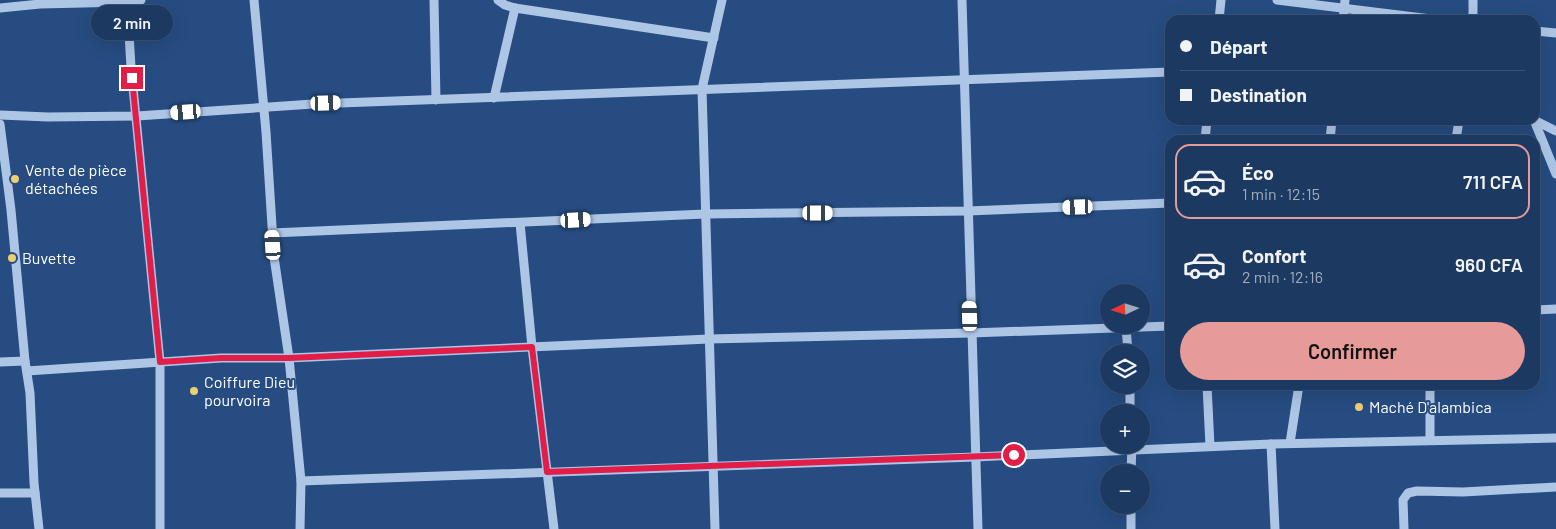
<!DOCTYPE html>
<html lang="fr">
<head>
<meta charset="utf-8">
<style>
  :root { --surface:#1c3961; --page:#254067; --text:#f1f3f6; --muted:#a0acbd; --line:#3a5376; --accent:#e69b98 }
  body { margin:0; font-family:Barlow,sans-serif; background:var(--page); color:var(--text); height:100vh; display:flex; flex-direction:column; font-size:19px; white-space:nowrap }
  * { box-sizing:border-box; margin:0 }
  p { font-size:16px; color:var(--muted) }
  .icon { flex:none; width:28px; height:28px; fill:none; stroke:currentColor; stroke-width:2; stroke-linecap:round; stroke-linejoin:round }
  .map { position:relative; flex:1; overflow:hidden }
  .panel { position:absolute; left:1165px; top:135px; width:375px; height:255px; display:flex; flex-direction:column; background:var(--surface); border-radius:15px; box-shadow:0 5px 20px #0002,0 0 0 1px var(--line) }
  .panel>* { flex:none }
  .hud { position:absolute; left:1165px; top:15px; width:375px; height:110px; border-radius:15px; box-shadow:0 5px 20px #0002,0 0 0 1px var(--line); display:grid; align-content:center; height:110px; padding:0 15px; background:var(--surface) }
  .needle { width:32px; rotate:266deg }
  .tools { position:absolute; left:1100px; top:284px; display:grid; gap:10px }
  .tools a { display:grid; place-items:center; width:50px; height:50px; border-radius:50%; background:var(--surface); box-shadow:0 5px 20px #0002,0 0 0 1px var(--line); font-size:25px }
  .end { position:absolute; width:22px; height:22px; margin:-11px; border:6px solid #e11d48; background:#fff; box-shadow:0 0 0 2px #fff }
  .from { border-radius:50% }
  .bubble { position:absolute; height:35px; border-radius:18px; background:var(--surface); box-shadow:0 5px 20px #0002,0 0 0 1px var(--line); font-size:16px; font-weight:600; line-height:35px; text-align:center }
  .car { position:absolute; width:15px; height:30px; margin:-15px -8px; border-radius:6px; box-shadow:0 0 4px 1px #0007; background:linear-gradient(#fff 24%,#345 0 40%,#fff 0 76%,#345 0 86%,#fff 0) }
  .hud b { display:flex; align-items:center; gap:18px; height:48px; font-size:19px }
  .hud b+b { border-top:1px solid var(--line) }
  .hud i { width:12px; height:12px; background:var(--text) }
  ul { padding:9px 0 0; list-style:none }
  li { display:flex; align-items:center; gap:15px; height:75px; margin:0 10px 8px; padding:0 5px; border:2px solid transparent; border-radius:15px }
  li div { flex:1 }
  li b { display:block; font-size:19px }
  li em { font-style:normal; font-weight:600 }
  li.current { border-color:var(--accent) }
  li>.icon { width:45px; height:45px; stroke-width:1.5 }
  .cta { display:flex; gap:10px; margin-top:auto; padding:10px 15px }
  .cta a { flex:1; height:58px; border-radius:30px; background:var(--accent); color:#111; font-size:20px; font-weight:600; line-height:58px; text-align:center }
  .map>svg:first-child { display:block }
</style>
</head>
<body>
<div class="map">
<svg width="1556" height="529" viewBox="0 0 1556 529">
  <rect width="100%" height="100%" fill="#264c81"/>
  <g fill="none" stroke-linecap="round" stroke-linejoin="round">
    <g stroke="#aec6e6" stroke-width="9">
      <polyline points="127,0 131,67 160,362 160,529"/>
      <polyline points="254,0 266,132 274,257 289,358 301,481 300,529"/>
      <polyline points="434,0 436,100"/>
      <polyline points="498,0 505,5 515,8 714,38"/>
      <polyline points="962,0 978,529"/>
      <polyline points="1277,0 1439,20"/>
      <polyline points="1473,0 1473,20"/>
      <polyline points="0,8 40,4 127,2 141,0"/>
      <polyline points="1219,20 1221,0"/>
      <polyline points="1343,20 1345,0"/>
      <polyline points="1535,31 1556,33"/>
      <polyline points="494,98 515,8"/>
      <polyline points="0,115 48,117 137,116 313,104 1170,72"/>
      <polyline points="1534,120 1556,174"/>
      <polyline points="1534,120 1556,131"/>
      <polyline points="0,124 11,210 25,361 30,393 34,483 39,529"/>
      <polyline points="1205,140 1207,120"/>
      <polyline points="1330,140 1332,120"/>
      <polyline points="1456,140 1459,120"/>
      <polyline points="520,223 532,347 554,529"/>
      <polyline points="272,233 705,214 968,211 1170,203"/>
      <polyline points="1535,310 1556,309"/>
      <polyline points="1126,327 1128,352"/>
      <polyline points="0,362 25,361"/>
      <polyline points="27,371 221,358 289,358 709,339 971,333 1170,326"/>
      <polyline points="1130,385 1130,412"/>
      <polyline points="1207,385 1210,446"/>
      <polyline points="1430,440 1430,385"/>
      <polyline points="1290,443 1299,385"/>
      <polyline points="1271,444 1275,529"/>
      <polyline points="1131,472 1132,445"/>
      <polyline points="301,481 975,457 1271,444 1556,438"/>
      <polyline points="0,493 35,493"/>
      <polyline points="715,529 702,89 722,0"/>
      <polyline points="1131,529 1131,505"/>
      <polyline points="1404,529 1403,500 1408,493 1417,491 1463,492 1556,487"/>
    </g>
  </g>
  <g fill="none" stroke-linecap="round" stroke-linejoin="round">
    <polyline stroke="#e11d48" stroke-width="6" points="132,78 160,362 221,358 289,358 532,347 547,472 1014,455"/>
  </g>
  <g fill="#efcd73" stroke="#264c81" stroke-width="2">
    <circle cx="15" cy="179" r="5"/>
    <circle cx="12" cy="258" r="5"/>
    <circle cx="194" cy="391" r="5"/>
    <circle cx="1359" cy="407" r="5"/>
  </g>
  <g text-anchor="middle" stroke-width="4" stroke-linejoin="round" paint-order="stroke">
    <g font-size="16" fill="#fff" stroke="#264c81" text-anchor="start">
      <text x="25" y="176">Vente de pièce<tspan x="25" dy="18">détachées</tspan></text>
      <text x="22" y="264">Buvette</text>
      <text x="204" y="388">Coiffure Dieu<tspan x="204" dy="18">pourvoira</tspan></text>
      <text x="1369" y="413">Maché D'alambica</text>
    </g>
  </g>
</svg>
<div class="tools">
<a><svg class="needle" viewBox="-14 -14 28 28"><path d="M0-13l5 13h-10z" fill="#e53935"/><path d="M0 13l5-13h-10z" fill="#a0acbd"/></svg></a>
<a><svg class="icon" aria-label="layers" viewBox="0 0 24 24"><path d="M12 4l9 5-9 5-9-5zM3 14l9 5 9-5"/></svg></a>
<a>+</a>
<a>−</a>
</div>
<i class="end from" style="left:1014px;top:455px"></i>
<i class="end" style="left:132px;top:78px"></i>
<div class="bubble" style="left:91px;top:5px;width:82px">2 min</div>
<i class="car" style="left:326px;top:103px;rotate:88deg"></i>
<i class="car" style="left:186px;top:112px;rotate:266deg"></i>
<i class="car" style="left:1078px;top:207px;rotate:268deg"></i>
<i class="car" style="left:818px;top:213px;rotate:90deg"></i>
<i class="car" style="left:576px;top:220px;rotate:87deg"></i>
<i class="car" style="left:273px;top:245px;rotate:356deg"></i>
<i class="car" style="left:970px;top:316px;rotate:358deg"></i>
<div class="hud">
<b><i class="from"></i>Départ</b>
<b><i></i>Destination</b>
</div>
<section class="panel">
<ul>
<li class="current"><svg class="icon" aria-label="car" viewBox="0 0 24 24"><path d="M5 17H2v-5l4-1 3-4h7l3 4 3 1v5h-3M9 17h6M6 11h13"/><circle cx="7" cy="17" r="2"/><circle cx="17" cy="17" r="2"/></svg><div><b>Éco</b><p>1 min · 12:15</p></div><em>711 CFA</em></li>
<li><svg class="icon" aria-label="car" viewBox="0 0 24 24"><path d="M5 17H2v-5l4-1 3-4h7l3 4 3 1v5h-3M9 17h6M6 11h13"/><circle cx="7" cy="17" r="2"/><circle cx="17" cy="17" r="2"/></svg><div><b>Confort</b><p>2 min · 12:16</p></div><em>960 CFA</em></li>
</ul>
<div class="cta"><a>Confirmer</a></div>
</section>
</div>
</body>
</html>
